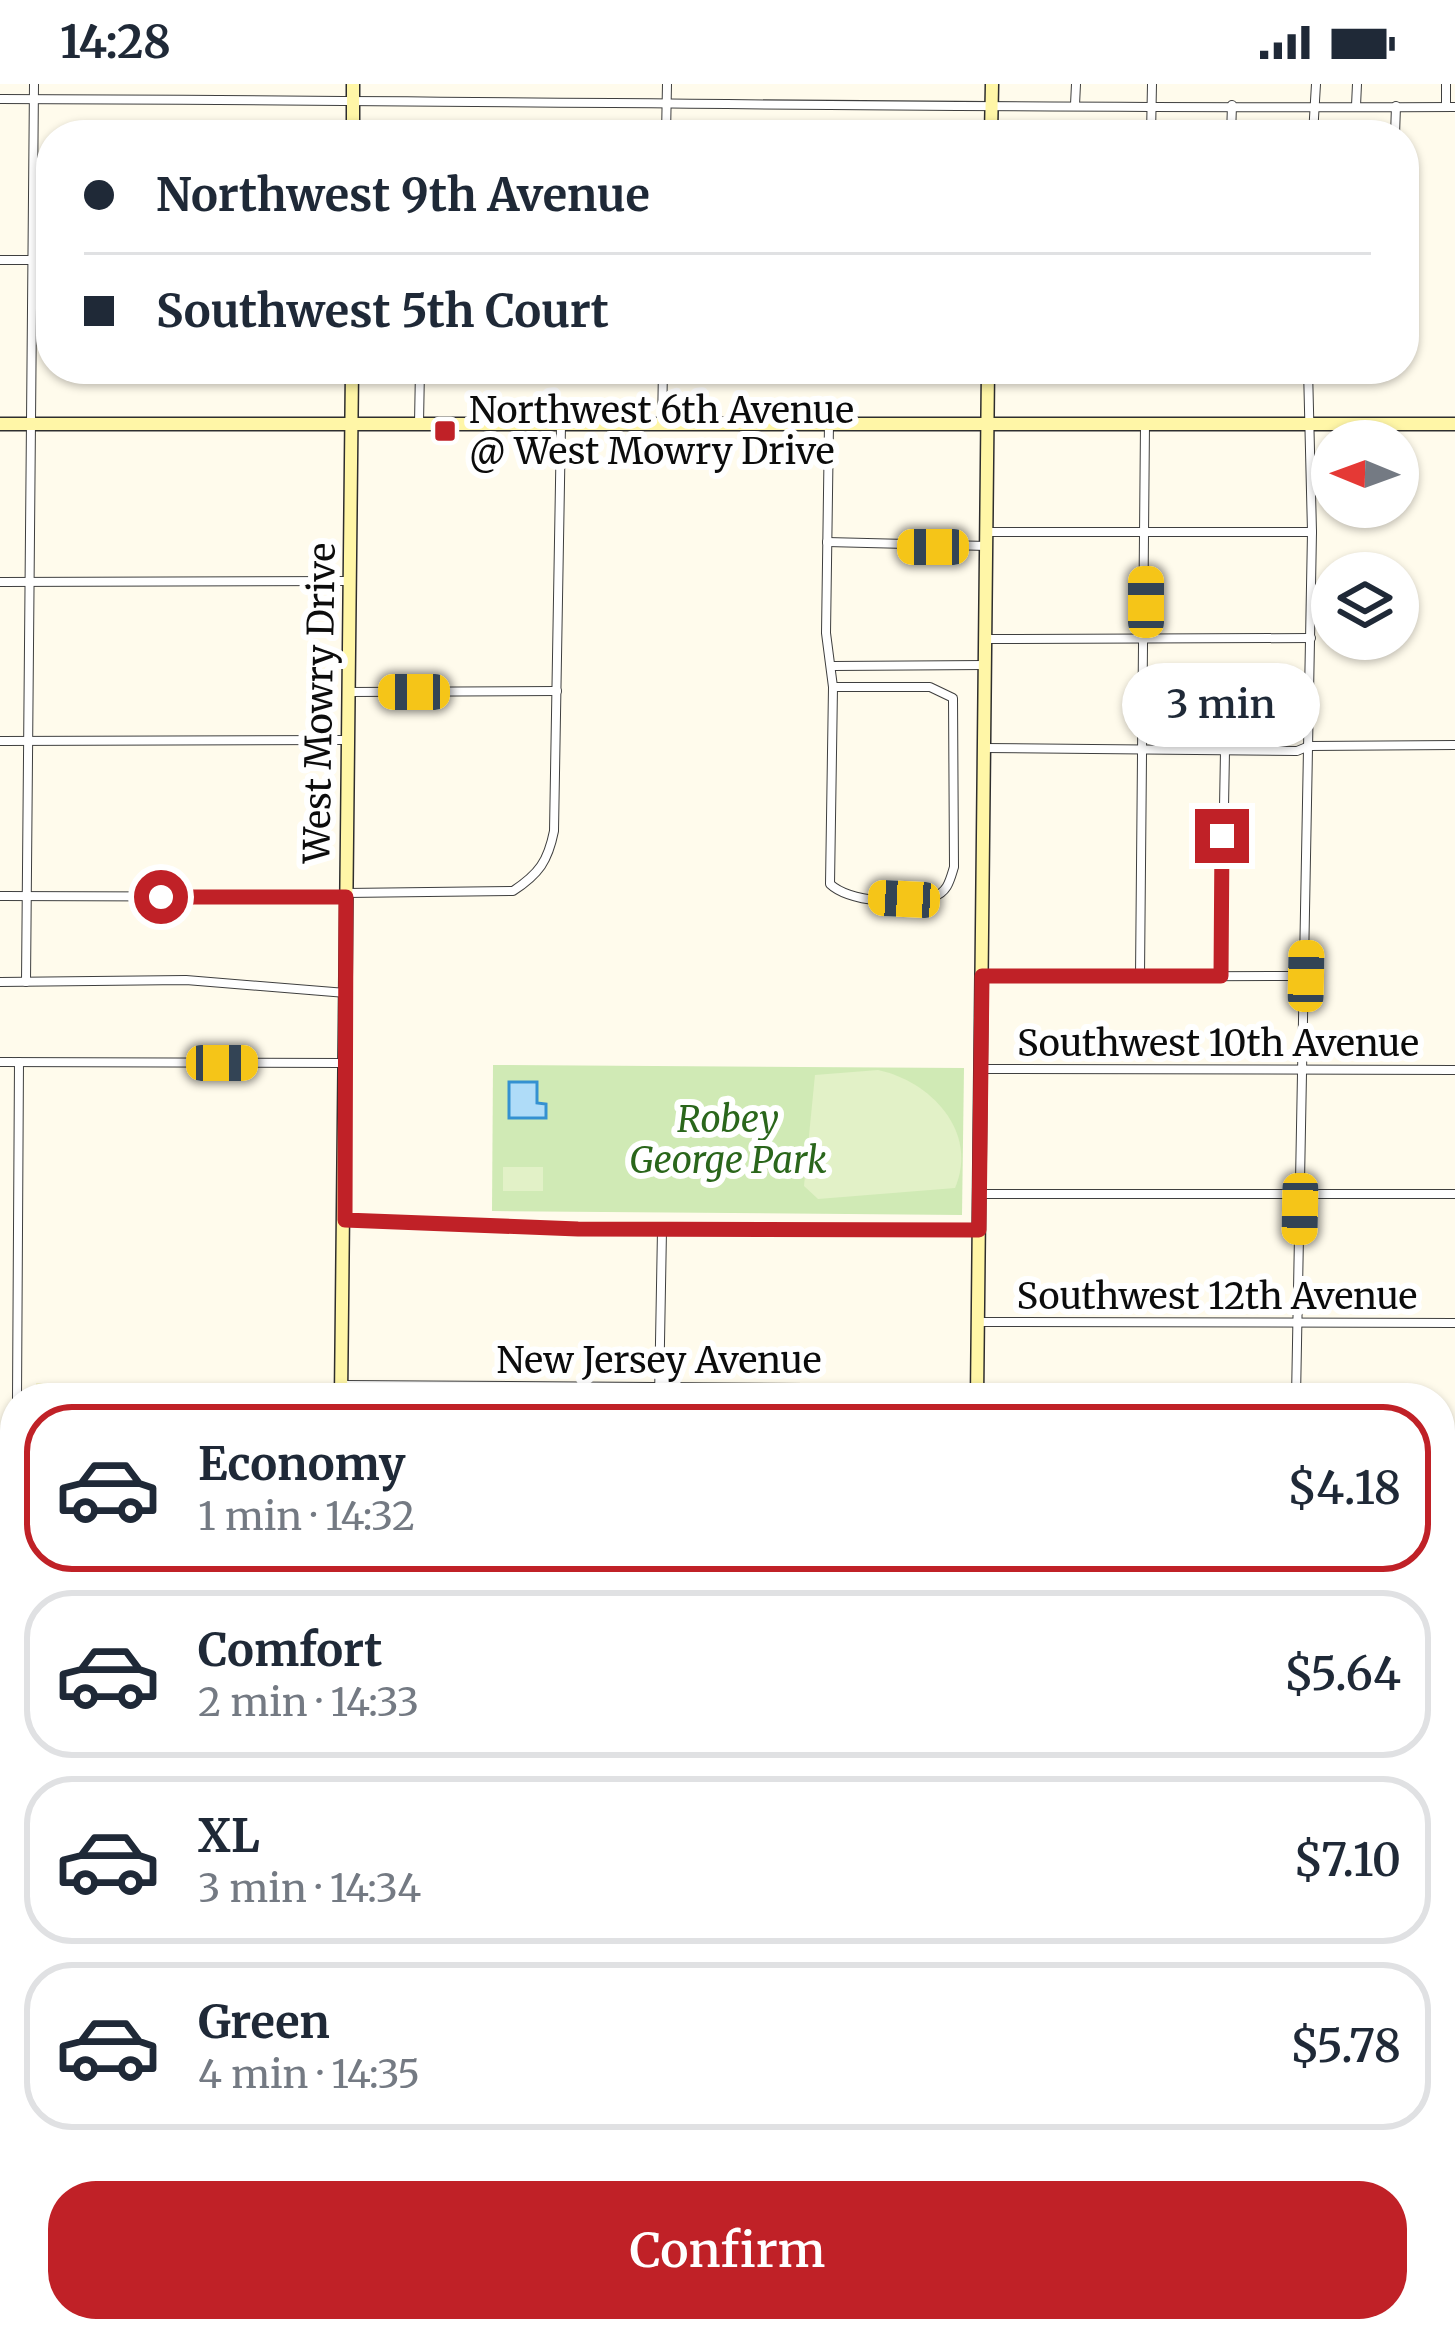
<!DOCTYPE html>
<html lang="en">
<head>
<meta charset="utf-8">
<style>
  :root { --surface:#fff; --page:#f2f2f3; --text:#1f2937; --muted:#747a83; --line:#e0e1e3; --accent:#c02127 }
  body { margin:0; font-family:Merriweather,serif; background:var(--page); color:var(--text); height:100vh; display:flex; flex-direction:column; font-size:45px; white-space:nowrap }
  * { box-sizing:border-box; margin:0 }
  p { font-size:39px; color:var(--muted) }
  .icon { flex:none; width:66px; height:66px; fill:none; stroke:currentColor; stroke-width:2; stroke-linecap:round; stroke-linejoin:round }
  .map { position:relative; flex:1; overflow:hidden }
  .details { position:absolute; left:0px; top:1299px; width:1455px; height:960px; display:flex; flex-direction:column; background:var(--surface); border-radius:48px 48px 0 0; box-shadow:0 3px 9px #0004 }
  .details>* { flex:none }
  .hud { position:absolute; left:36px; top:36px; width:1383px; height:264px; border-radius:48px; box-shadow:0 3px 9px #0004; display:grid; align-content:center; height:264px; padding:0 48px; background:var(--surface) }
  .needle { width:78px; rotate:271deg }
  .controls { position:absolute; left:1311px; top:336px; display:grid; gap:24px }
  .controls a { display:grid; place-items:center; width:108px; height:108px; border-radius:50%; background:var(--surface); box-shadow:0 3px 9px #0004; font-size:60px }
  .end { position:absolute; width:54px; height:54px; margin:-27px; border:15px solid #c02127; background:#fff; box-shadow:0 0 0 6px #fff }
  .from { border-radius:50% }
  .bubble { position:absolute; height:84px; border-radius:42px; background:var(--surface); box-shadow:0 3px 9px #0004; font-size:39px; font-weight:600; line-height:84px; text-align:center }
  .car { position:absolute; width:36px; height:72px; margin:-36px -18px; border-radius:15px; box-shadow:0 0 9px 3px #0007; background:linear-gradient(#f5c518 24%,#345 0 40%,#f5c518 0 76%,#345 0 86%,#f5c518 0) }
  .hud b { display:flex; align-items:center; gap:42px; height:114px; font-size:45px }
  .hud b+b { border-top:3px solid var(--line) }
  .hud i { width:30px; height:30px; background:var(--text) }
  ul { padding:21px 0 0; list-style:none }
  li { display:flex; align-items:center; gap:36px; height:168px; margin:0 24px 18px; padding:0 24px; border:6px solid var(--line); border-radius:48px }
  li div { flex:1 }
  li b { display:block; font-size:45px }
  li em { font-style:normal; font-weight:600 }
  li.active { border-color:var(--accent) }
  li>.icon { width:108px; height:108px; stroke-width:1.5 }
  .button { display:flex; gap:24px; margin-top:auto; padding:24px 48px }
  .button a { flex:1; height:138px; border-radius:48px; background:var(--accent); color:#fff; font-size:48px; font-weight:600; line-height:138px; text-align:center }
  .status { display:flex; justify-content:space-between; align-items:center; height:84px; padding:0 60px; background:var(--surface); direction:ltr }
  .status svg { height:33px; fill:currentColor }
  .map>svg:first-child { display:block }
</style>
</head>
<body>
<div class="status"><b>14:28</b><svg viewBox="0 0 49 12"><path d="M0 12V9h3v3zM5 12V6h3v6zM10 12V3h3v9zM15 12V0h3v12zM26 1h20v11H26zM47 4h2v5h-2z"/></svg></div>
<div class="map">
<svg width="1455" height="2259" viewBox="0 0 1455 2259">
  <rect width="100%" height="100%" fill="#fffbec"/>
  <g fill="#f5f2cb">
    <polygon points="36,1299 326,1300 326,1314 36,1314"/>
    <polygon points="1137,2244 1287,2244 1287,2258 1137,2257"/>
  </g>
  <polygon fill="#d0eab5" points="493,981 964,984 962,1131 492,1127"/>
  <g fill="#e2f1c7">
    <path d="M878 986C930 997 979 1047 955 1104L818 1115 804 1102 815 991Z"/>
    <rect x="503" y="1083" width="40" height="24"/>
  </g>
  <polygon fill="#afdcf8" stroke="#3491d1" stroke-width="3" points="509,998 537,998 537,1019 546,1020 546,1034 509,1034"/>
  <g fill="none" stroke-linecap="round" stroke-linejoin="round">
    <g stroke="#3f3f3f" stroke-width="10">
      <g id="street">
        <polyline points="1446,0 1446,23"/>
        <path d="M0 15C485 16 970 25 1455 23"/>
        <polyline points="1075,21 1076,0"/>
        <polyline points="1356,22 1357,0"/>
        <polyline points="666,51 667,0"/>
        <polyline points="1151,51 1152,0"/>
        <polyline points="1231,51 1232,21"/>
        <polyline points="1313,51 1316,0"/>
        <polyline points="1395,51 1396,22"/>
        <polyline points="0,176 51,176"/>
        <polyline points="419,339 420,285"/>
        <polyline points="662,340 663,285"/>
        <polyline points="829,340 826,549 833,603"/>
        <polyline points="987,448 1312,448"/>
        <polyline points="827,458 987,462"/>
        <polyline points="0,498 350,497"/>
        <polyline points="986,555 1311,554"/>
        <polyline points="833,582 985,581"/>
        <path d="M833 603H930L953 614 954 783C950 796 948 808 933 813 907 822 849 818 830 800Z"/>
        <polyline points="349,608 557,607"/>
        <polyline points="0,657 347,656"/>
        <polyline points="984,664 1297,667 1309,662 1455,661"/>
        <path d="M346 809 513 807C539 790 548 777 554 747L561 341"/>
        <polyline points="0,812 346,813"/>
        <polyline points="1140,892 1145,340"/>
        <polyline points="1221,892 1225,667"/>
        <polyline points="982,893 1306,892"/>
        <polyline points="0,898 186,896 346,909"/>
        <polyline points="26,898 34,0"/>
        <polyline points="0,978 344,979"/>
        <polyline points="981,985 1455,986"/>
        <polyline points="980,1110 1455,1110"/>
        <polyline points="345,1136 579,1145 979,1146"/>
        <polyline points="978,1238 1455,1239"/>
        <polyline points="342,1301 977,1305"/>
        <polyline points="17,1314 19,978"/>
        <polyline points="659,1314 662,1146"/>
        <polyline points="1296,1314 1312,448 1308,285"/>
        <polyline points="1440,1788 1455,1788"/>
        <polyline points="702,2248 702,2244"/>
        <polyline points="0,2257 306,2259"/>
        <polyline points="591,2259 591,2244"/>
        <polyline points="968,2259 968,2244"/>
      </g>
    </g>
    <g stroke="#2e2e2e" stroke-width="15">
      <g id="secondary">
        <polyline points="353,51 353,0"/>
        <polyline points="991,51 992,0"/>
        <polyline points="0,340 1455,340"/>
        <polyline points="341,1314 352,285"/>
        <polyline points="977,1314 988,285"/>
        <polyline points="0,1619 15,1619"/>
        <polyline points="1440,1624 1455,1624"/>
        <polyline points="328,2259 328,2244"/>
      </g>
    </g>
    <use href="#street" stroke="#fff" stroke-width="8"/>
    <use href="#secondary" stroke="#fff6a7" stroke-width="12"/>
  </g>
  <g fill="none" stroke-linecap="round" stroke-linejoin="round">
    <polyline stroke="#c02127" stroke-width="15" points="161,813 346,813 345,1136 578,1145 979,1146 982,892 1221,892 1222,752"/>
  </g>
  <rect fill="#c02127" stroke="#fff" stroke-width="4.5" x="433" y="335" width="24" height="24" rx="6"/>
  <g text-anchor="middle" stroke-width="12" stroke-linejoin="round" paint-order="stroke">
    <g font-size="36" fill="#0c0c0c" stroke="#fff" text-anchor="start">
      <text x="469" y="339">Northwest 6th Avenue<tspan x="469" dy="41">@ West Mowry Drive</tspan></text>
    </g>
    <g font-size="36" fill="#0c0c0c" stroke="#fff">
      <text transform="translate(319 619) rotate(-89)" y="13">West Mowry Drive</text>
      <text x="1218" y="972">Southwest 10th Avenue</text>
      <text x="1217" y="1225">Southwest 12th Avenue</text>
      <text x="659" y="1289">New Jersey Avenue</text>
    </g>
    <g font-size="36" font-style="italic" fill="#2a661b" stroke="#fff">
      <text x="728" y="1048">Robey<tspan x="728" dy="41">George Park</tspan></text>
    </g>
  </g>
</svg>
<div class="controls">
<a><svg class="needle" viewBox="-14 -14 28 28"><path d="M0-13l5 13h-10z" fill="#e53935"/><path d="M0 13l5-13h-10z" fill="#747a83"/></svg></a>
<a><svg class="icon" aria-label="layers" viewBox="0 0 24 24"><path d="M12 4l9 5-9 5-9-5zM3 14l9 5 9-5"/></svg></a>
</div>
<i class="end from" style="left:161px;top:813px"></i>
<i class="end" style="left:1222px;top:752px"></i>
<div class="bubble" style="left:1122px;top:579px;width:198px">3 min</div>
<i class="car" style="left:933px;top:463px;rotate:270deg"></i>
<i class="car" style="left:1146px;top:518px;rotate:0deg"></i>
<i class="car" style="left:414px;top:608px;rotate:270deg"></i>
<i class="car" style="left:904px;top:815px;rotate:273deg"></i>
<i class="car" style="left:1306px;top:892px;rotate:1deg"></i>
<i class="car" style="left:222px;top:979px;rotate:90deg"></i>
<i class="car" style="left:1300px;top:1125px;rotate:181deg"></i>
<div class="hud">
<b><i class="from"></i>Northwest 9th Avenue</b>
<b><i></i>Southwest 5th Court</b>
</div>
<section class="details">
<ul>
<li class="active"><svg class="icon" aria-label="car" viewBox="0 0 24 24"><path d="M5 17H2v-5l4-1 3-4h7l3 4 3 1v5h-3M9 17h6M6 11h13"/><circle cx="7" cy="17" r="2"/><circle cx="17" cy="17" r="2"/></svg><div><b>Economy</b><p>1 min · 14:32</p></div><em>$4.18</em></li>
<li><svg class="icon" aria-label="car" viewBox="0 0 24 24"><path d="M5 17H2v-5l4-1 3-4h7l3 4 3 1v5h-3M9 17h6M6 11h13"/><circle cx="7" cy="17" r="2"/><circle cx="17" cy="17" r="2"/></svg><div><b>Comfort</b><p>2 min · 14:33</p></div><em>$5.64</em></li>
<li><svg class="icon" aria-label="car" viewBox="0 0 24 24"><path d="M5 17H2v-5l4-1 3-4h7l3 4 3 1v5h-3M9 17h6M6 11h13"/><circle cx="7" cy="17" r="2"/><circle cx="17" cy="17" r="2"/></svg><div><b>XL</b><p>3 min · 14:34</p></div><em>$7.10</em></li>
<li><svg class="icon" aria-label="car" viewBox="0 0 24 24"><path d="M5 17H2v-5l4-1 3-4h7l3 4 3 1v5h-3M9 17h6M6 11h13"/><circle cx="7" cy="17" r="2"/><circle cx="17" cy="17" r="2"/></svg><div><b>Green</b><p>4 min · 14:35</p></div><em>$5.78</em></li>
</ul>
<div class="button"><a>Confirm</a></div>
</section>
</div>
</body>
</html>
